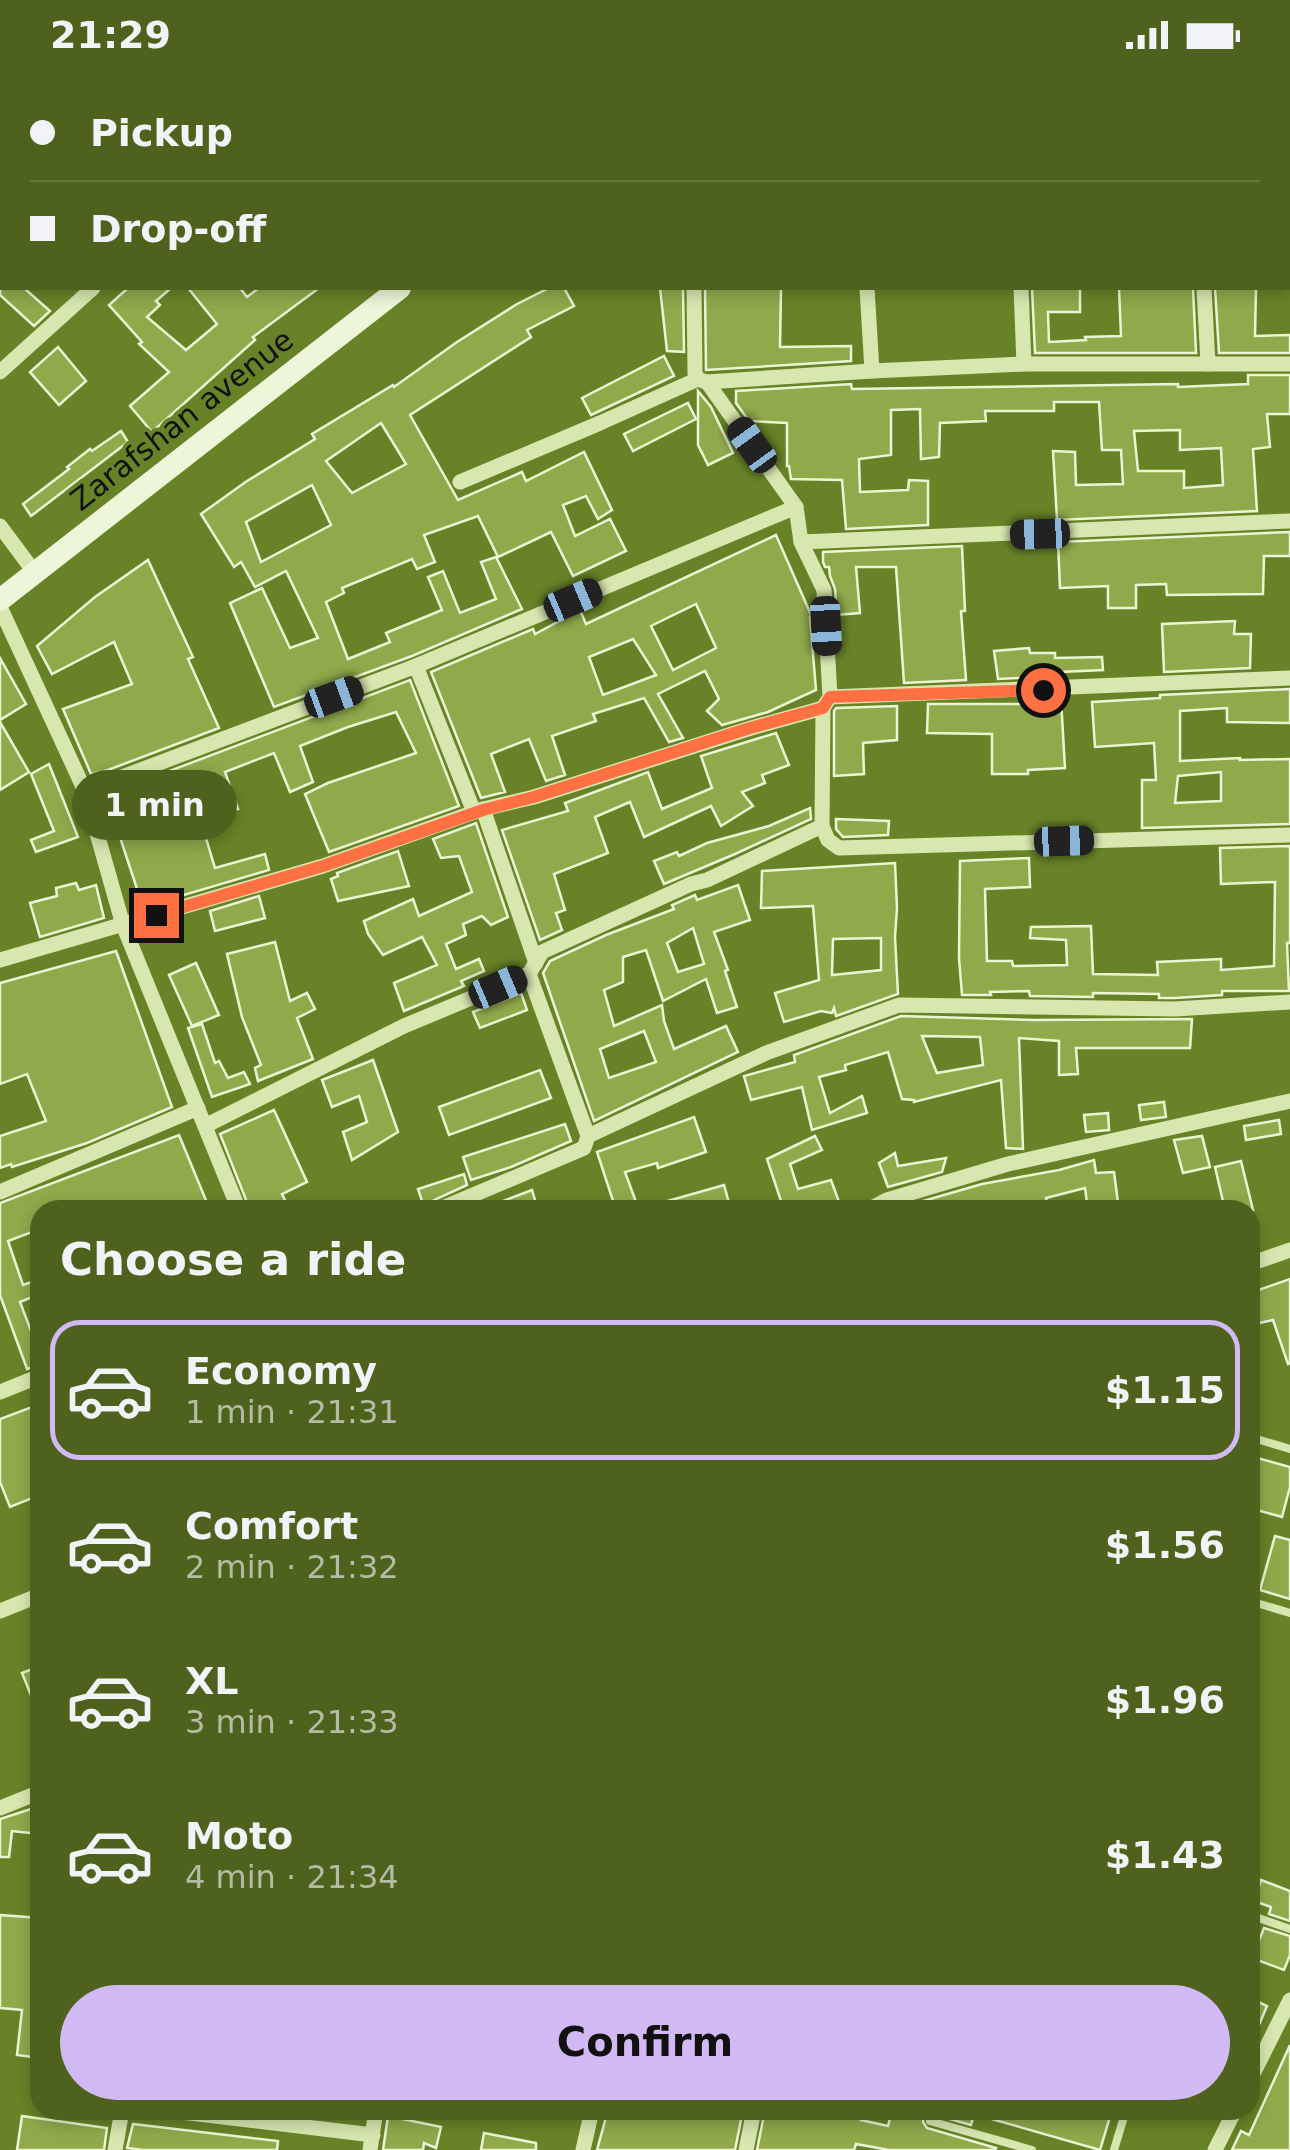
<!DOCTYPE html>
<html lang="en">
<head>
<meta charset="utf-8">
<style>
  :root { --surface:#4e621d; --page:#586b2a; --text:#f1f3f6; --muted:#b3bca4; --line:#65763b; --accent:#d1baf3 }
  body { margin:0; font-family:"DejaVu Sans",sans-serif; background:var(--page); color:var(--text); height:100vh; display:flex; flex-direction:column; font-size:38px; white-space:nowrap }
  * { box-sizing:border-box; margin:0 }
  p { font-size:32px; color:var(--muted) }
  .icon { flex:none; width:55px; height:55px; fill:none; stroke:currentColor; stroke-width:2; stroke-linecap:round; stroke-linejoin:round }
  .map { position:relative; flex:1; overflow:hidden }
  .panel { position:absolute; left:30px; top:1130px; width:1230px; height:920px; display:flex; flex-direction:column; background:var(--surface); border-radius:30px; box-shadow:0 5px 15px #0003 }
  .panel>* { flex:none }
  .top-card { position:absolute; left:0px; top:0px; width:1290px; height:220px; box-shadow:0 5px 15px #0003; display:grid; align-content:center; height:220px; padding:0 30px; background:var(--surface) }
  .end { position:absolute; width:45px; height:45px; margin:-22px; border:12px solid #ff7043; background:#111; box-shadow:0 0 0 5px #111 }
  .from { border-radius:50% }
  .bubble { position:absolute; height:70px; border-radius:35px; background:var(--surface); box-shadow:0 5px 15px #0003; font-size:32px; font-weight:700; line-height:70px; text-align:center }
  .car { position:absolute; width:30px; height:60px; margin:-30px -15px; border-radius:12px; box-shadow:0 0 8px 2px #0007; background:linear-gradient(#222 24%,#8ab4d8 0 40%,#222 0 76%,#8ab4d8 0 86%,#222 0) }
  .top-card b { display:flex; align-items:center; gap:35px; height:95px; font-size:38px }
  .top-card b+b { border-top:2px solid var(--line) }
  .top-card i { width:25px; height:25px; background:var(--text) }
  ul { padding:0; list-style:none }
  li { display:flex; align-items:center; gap:30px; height:140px; margin:0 20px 15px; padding:0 10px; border:5px solid transparent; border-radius:30px }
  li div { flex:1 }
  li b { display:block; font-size:38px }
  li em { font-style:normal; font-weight:700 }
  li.current { border-color:var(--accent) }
  li>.icon { width:90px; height:90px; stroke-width:1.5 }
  h2 { padding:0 30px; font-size:45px; line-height:120px }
  .action { display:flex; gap:20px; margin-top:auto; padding:20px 30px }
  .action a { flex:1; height:115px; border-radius:60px; background:var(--accent); color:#111; font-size:40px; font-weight:700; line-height:115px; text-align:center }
  .status { display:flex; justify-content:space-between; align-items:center; height:70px; padding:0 50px; background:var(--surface); direction:ltr }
  .status svg { height:28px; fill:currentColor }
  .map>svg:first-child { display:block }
</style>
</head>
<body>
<div class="status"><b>21:29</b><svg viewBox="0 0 49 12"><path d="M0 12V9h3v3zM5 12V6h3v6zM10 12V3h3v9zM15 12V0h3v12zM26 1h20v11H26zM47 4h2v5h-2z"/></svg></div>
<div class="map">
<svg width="1290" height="2080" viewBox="0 0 1290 2080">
  <rect width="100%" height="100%" fill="#688327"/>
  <g fill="#8fa94b" stroke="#ecf5d3" stroke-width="2.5" fill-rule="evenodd">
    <polygon points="0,218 24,218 50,241 34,256 0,225"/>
    <polygon points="128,218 171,218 156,231 160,235 147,247 186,280 217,254 188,218 240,218 247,227 259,218 319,218 253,267 255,270 152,362 130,336 169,302 139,274 142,272 109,235"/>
    <path d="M549 218H564L574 236 527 260 531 267 410 345 458 430 522 402 526 411 584 382 612 440 598 449 586 426 563 435 575 466 610 449 626 481 573 506 551 462 498 487 478 446 424 465 435 492 417 499 412 489 342 518 344 523 326 532 348 589 390 572 386 563 442 540 428 507 443 501 460 543 496 529 481 492 496 487 522 539 412 586 274 637 230 533 262 518 290 578 318 568 286 501 255 517 241 492 234 497 201 444 247 411 315 369 312 364 393 315 394 317 457 272 517 234ZM381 353 406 394 352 423 326 391ZM312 415 331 455 261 492 246 452Z"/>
    <polygon points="660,218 683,218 684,282 667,281"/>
    <polygon points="705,218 781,218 780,277 851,276 851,291 706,300"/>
    <polygon points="1032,218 1080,218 1080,242 1048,242 1049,272 1086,270 1085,267 1121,266 1119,218 1193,218 1196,283 1035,283"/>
    <polygon points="1215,218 1256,218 1255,266 1290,265 1290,283 1219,283"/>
    <polygon points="58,277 86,311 59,335 30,302"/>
    <polygon points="664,286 674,306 591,345 582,328"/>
    <path d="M1248 305H1290V344H1267L1270 377 1253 379 1257 441 1057 450 1053 381 1075 382 1076 415 1123 414 1121 380H1102L1099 332H1054V341H985L986 351 940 353 939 387 921 389 920 339 891 340V385L859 389 860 422 908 420 909 410 928 411V455L846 459 842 410 791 409 789 396H787V353L749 351 736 333V321L851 314 852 319 1178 314V317L1248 314ZM1180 360V380L1221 378 1223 415 1184 418V401H1138L1134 361Z"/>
    <polygon points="698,321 711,337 733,383 708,395 698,375"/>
    <polygon points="688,333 696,349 633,381 624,364"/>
    <polygon points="121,361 128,372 31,446 23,434 69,399 67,397 90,379 92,381"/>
    <polygon points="1290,462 1290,486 1264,486 1263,524 1167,525 1166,514 1136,515 1136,538 1108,538 1108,516 1060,518 1058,472"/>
    <path d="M776 465 812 547H810L816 620 768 642 722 655 707 641 719 629 705 601 658 624 683 668 669 672 644 628 593 644 596 651 552 666 565 705 546 711 529 669 491 684 505 722 481 728 431 602 533 559 535 564 580 540 586 554ZM696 534 716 578 673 600 651 556ZM633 569 656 605 603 625 589 587Z"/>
    <polygon points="962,476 965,541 961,541 966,610 904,613 896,497 856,497 860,543 837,545 835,519 830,506 829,497 825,497 823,492 823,482"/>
    <polygon points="148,490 193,587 188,589 219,658 100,703 99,702 91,704 63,639 132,614 114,572 52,604 37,576 95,527"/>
    <polygon points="1235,551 1234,564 1251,564 1250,598 1164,602 1162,554"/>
    <polygon points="1029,578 1030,583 1055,583 1055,588 1102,587 1103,600 1060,602 1060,606 998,609 994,581"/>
    <polygon points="0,588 26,634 0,650"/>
    <polygon points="410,610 459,736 329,782 305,724 328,713 416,683 396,642 348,657 300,676 313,712 290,722 274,683 225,702 238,739 208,749 191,702 142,720 157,768 202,755 215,798 265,784 269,800 143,837 106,725"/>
    <path d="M1290 619V653L1227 652V638L1180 641V691L1240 688V690L1290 689V754L1142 758V710H1156L1154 673 1095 677 1092 632 1160 628V625ZM1221 702V731L1175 733 1178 706Z"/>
    <polygon points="1061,629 1065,698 1028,700 1028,704 992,704 992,664 927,663 928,634 1024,634 1024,630"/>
    <polygon points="897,636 897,670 863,673 864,704 834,706 834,641 836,638"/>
    <polygon points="0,652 29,702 0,720"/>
    <polygon points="776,663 789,695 762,705 765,713 742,722 753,736 721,756 711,736 644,767 630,732 595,747 608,783 554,804 565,840 556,843 562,860 540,870 502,760 568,741 565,733 648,702 662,739 712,718 701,686"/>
    <polygon points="49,694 78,767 36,782 31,770 54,761 31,704"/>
    <polygon points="810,738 811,749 735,784 664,814 654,791 677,782 679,786 707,773 769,756"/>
    <polygon points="836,749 889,751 888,765 843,767 836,759"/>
    <polygon points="476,753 508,847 491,855 482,846 463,854 466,865 446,874 456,899 479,889 484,901 461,911 464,916 404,941 394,913 437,895 422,867 383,885 368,864 364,851 413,829 419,846 472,822 459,786 441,788 433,769"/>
    <polygon points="1290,776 1290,873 1287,873 1289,921 1222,921 1222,925 1175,928 1159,928 1159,924 1093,923 1093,927 1030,926 1029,921 990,922 991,925 962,925 959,888 960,791 1029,788 1030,817 985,819 987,891 1012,891 1013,896 1067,895 1066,870 1030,868 1031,857 1091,856 1093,904 1158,905 1157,892 1221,889 1221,900 1274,896 1275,812 1221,814 1220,778"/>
    <polygon points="398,781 409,816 338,831 331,809 338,806 337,803"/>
    <path d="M895 793 897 838 895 867 898 924 836 946 834 938 832 943 821 941 784 952 775 923 819 910 813 836 761 838 762 801ZM881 868V900L832 905 833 869Z"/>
    <polygon points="76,813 79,820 96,815 104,848 40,867 30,833 57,826 56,818"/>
    <path d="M738 815 750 850 714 862 728 900 725 901 737 937 717 943 706 909 663 931 646 880 623 887V912L604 920 614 956 662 935 664 951 674 979 726 956 738 982 594 1051 543 903 550 891 606 865 674 839 672 835 695 825 697 830ZM693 858 704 894 678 902 667 873ZM644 961 656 992 609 1008 600 979Z"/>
    <polygon points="259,826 265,848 215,861 210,841"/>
    <polygon points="275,872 290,931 307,923 315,939 297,948 313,989 258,1011 255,998 261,995 242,947 227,884"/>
    <polygon points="116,881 172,1037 87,1073 12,1097 11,1094 0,1098 0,1066 46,1051 27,1004 0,1014 0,913"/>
    <polygon points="196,893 219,945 192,956 169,905"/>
    <polygon points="521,923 527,940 480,958 473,942"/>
    <path d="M901 946 1034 950 1192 949 1190 978H1076L1078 1004 1059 1005V971L1019 968 1023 1079 1006 1078 1001 1010 914 1032V1030L902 1029 888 982 845 995 846 1000 819 1007 830 1043 862 1026 867 1043 812 1060 802 1017 751 1030 744 1006 795 992 794 985ZM922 966 980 967 983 995 937 1003Z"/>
    <polygon points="202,954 215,993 219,991 228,1008 244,1002 250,1014 212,1027 188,958"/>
    <polygon points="373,990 398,1062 352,1090 343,1062 367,1052 359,1026 332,1037 322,1010"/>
    <polygon points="540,1000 551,1028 449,1065 439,1037"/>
    <polygon points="1164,1032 1166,1047 1141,1050 1139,1035"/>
    <polygon points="274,1040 307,1112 282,1124 290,1140 250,1140 220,1064"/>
    <polygon points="1108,1043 1109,1060 1086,1062 1084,1045"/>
    <polygon points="694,1047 706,1082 658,1098 657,1093 625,1102 639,1140 616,1140 597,1082"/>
    <polygon points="1279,1050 1281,1064 1246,1070 1244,1056"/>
    <polygon points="565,1054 571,1071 511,1097 471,1110 463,1087"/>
    <polygon points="179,1065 210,1140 40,1140 40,1159 8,1171 23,1215 40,1209 40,1224 20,1232 31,1261 40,1258 40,1295 27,1299 0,1225 0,1133"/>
    <polygon points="815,1066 822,1080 790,1094 798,1119 831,1110 842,1140 784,1140 767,1089"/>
    <polygon points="1202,1066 1210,1097 1183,1103 1174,1070"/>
    <polygon points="895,1083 898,1096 946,1088 942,1102 888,1117 879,1093"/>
    <polygon points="1094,1090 1096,1103 1114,1102 1119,1140 1088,1140 1085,1118 1046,1128 1049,1140 1015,1140 1014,1136 990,1140 914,1140 913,1134 982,1114 1059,1100"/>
    <polygon points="1241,1091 1253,1140 1225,1140 1215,1097"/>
    <polygon points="464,1104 467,1115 434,1130 424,1137 418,1119"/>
    <polygon points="724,1115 731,1140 650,1140 650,1136"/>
    <polygon points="532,1120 538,1140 482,1140 482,1139"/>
    <polygon points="1290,1209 1290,1293 1288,1294 1273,1250 1250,1255 1250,1223"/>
    <polygon points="40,1334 40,1425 10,1437 0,1412 0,1349"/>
    <polygon points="1250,1386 1290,1397 1290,1417 1282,1447 1250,1438"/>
    <polygon points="1275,1466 1290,1470 1290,1529 1260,1520"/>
    <polygon points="40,1596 40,1645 39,1645 22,1603"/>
    <polygon points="40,1736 40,1764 12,1761 9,1787 0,1787 0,1749"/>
    <polygon points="1261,1810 1290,1821 1290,1851 1269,1844 1271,1837 1254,1831"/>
    <polygon points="0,1845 40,1848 40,1988 17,1985 22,1940 0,1938"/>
    <polygon points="1264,1858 1290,1866 1290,1885 1284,1900 1252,1888"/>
    <polygon points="1250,1928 1267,1936 1250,1976"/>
    <polygon points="1290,1975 1290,2080 1232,2080 1241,2061 1249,2065"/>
    <polygon points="608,2040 743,2040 735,2080 597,2080"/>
    <polygon points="765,2040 864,2040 861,2050 888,2056 892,2040 925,2040 923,2052 927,2058 996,2078 995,2080 889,2080 856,2074 854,2080 757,2080"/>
    <polygon points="940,2040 1112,2040 1100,2080 974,2044 971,2055 939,2046"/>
    <polygon points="22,2046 107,2058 104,2080 17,2080"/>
    <polygon points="388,2046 441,2057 436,2078 424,2073 423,2080 383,2080"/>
    <polygon points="133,2054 278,2071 277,2080 143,2080 127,2078"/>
    <polygon points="484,2063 536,2073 536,2080 481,2080"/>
  </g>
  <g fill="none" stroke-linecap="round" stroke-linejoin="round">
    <g stroke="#d8e7b0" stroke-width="8">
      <polyline points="1250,1367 1290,1379"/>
      <polyline points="1250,1531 1290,1543"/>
      <polyline points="1250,1845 1290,1859"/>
      <polyline points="933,2040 930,2051 1032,2080"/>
      <polyline points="1114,2080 1126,2040"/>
    </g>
    <g stroke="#d8e7b0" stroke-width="15">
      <polyline points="856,0 856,2"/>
      <polyline points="1011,0 1011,2"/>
      <polyline points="1193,0 1193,2"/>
      <polyline points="128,2 130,0"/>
      <polyline points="328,2 331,0"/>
      <polyline points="0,189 2,186"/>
      <polyline points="694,218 695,303 698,309 706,312"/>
      <polyline points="867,218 872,301"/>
      <polyline points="1021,218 1024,294"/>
      <polyline points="1204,218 1208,294"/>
      <polyline points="0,302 93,218"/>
      <polyline points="460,412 600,353 698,309"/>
      <polyline points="0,456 35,503"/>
      <polyline points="801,472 1290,451"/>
      <polyline points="0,537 85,721 123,855 239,1140"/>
      <polyline points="416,596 474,742"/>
      <polyline points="830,627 1290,608"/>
      <polyline points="85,721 416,596 796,437"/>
      <polyline points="483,739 536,893"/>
      <polyline points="822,756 828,770 839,778 1290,765"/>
      <polyline points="0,890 323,796 483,739 534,727 751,658 823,638"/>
      <polyline points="529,904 588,1066"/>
      <polyline points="205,1056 404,956 529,904 542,882 691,814 707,810 822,756 823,638 830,627 824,520 801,472 796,437 707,312 872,301 1024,294 1290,294"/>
      <polyline points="0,1122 198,1038"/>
      <polyline points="438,1140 584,1078 588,1066 766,983 899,935 1175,939 1290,932"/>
      <polyline points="868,1140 887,1130 1008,1094 1290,1031"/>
      <polyline points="1250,1194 1290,1180"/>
      <polyline points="0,1322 40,1306"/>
      <polyline points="0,1541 40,1525"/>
      <polyline points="0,1738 40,1722"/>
      <polyline points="1250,2010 1290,1930"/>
      <polyline points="164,2040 373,2065"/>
      <polyline points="115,2080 122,2040"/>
      <polyline points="370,2080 376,2040"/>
      <polyline points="583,2080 592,2040"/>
      <polyline points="746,2080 754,2040"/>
      <polyline points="1215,2080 1235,2040"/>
    </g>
    <g stroke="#eef6d9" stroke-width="22">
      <polyline points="676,2 679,0"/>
      <polyline points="0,530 400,218"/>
    </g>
  </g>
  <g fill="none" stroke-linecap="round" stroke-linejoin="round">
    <polyline stroke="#ff7043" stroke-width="12" points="156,845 323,796 483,740 534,727 750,658 823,638 830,627 1043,620"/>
  </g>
  <g text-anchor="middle" stroke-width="8" stroke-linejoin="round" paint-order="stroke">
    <g font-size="30" fill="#111" stroke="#688327">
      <text transform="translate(182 350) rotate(-38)" y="10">Zarafshan avenue</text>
    </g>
  </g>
</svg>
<i class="end from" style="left:1043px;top:620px"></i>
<i class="end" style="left:156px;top:845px"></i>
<div class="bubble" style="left:72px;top:700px;width:165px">1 min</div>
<i class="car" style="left:752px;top:375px;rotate:324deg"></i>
<i class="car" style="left:1040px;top:464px;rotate:268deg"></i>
<i class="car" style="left:573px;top:530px;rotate:67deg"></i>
<i class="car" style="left:826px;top:556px;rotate:177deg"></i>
<i class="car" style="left:334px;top:627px;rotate:70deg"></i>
<i class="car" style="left:1064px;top:771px;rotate:88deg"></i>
<i class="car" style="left:498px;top:917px;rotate:67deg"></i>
<div class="top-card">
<b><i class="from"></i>Pickup</b>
<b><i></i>Drop-off</b>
</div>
<section class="panel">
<h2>Choose a ride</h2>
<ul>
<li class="current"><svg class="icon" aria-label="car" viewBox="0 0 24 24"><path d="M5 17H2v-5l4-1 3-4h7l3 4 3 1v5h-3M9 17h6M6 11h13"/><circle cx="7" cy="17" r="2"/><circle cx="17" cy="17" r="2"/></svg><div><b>Economy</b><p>1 min · 21:31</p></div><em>$1.15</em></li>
<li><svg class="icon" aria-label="car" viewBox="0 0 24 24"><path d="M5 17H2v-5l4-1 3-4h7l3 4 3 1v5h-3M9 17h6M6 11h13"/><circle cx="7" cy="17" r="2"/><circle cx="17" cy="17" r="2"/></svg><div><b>Comfort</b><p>2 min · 21:32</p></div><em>$1.56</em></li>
<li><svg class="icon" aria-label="car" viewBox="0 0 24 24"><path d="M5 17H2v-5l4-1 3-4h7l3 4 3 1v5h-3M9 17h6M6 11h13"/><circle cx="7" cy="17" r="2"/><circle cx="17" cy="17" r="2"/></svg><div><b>XL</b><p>3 min · 21:33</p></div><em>$1.96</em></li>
<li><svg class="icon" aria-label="car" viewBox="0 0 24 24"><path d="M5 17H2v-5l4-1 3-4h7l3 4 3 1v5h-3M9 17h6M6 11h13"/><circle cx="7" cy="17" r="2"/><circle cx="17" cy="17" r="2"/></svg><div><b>Moto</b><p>4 min · 21:34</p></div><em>$1.43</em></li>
</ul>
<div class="action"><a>Confirm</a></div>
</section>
</div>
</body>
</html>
